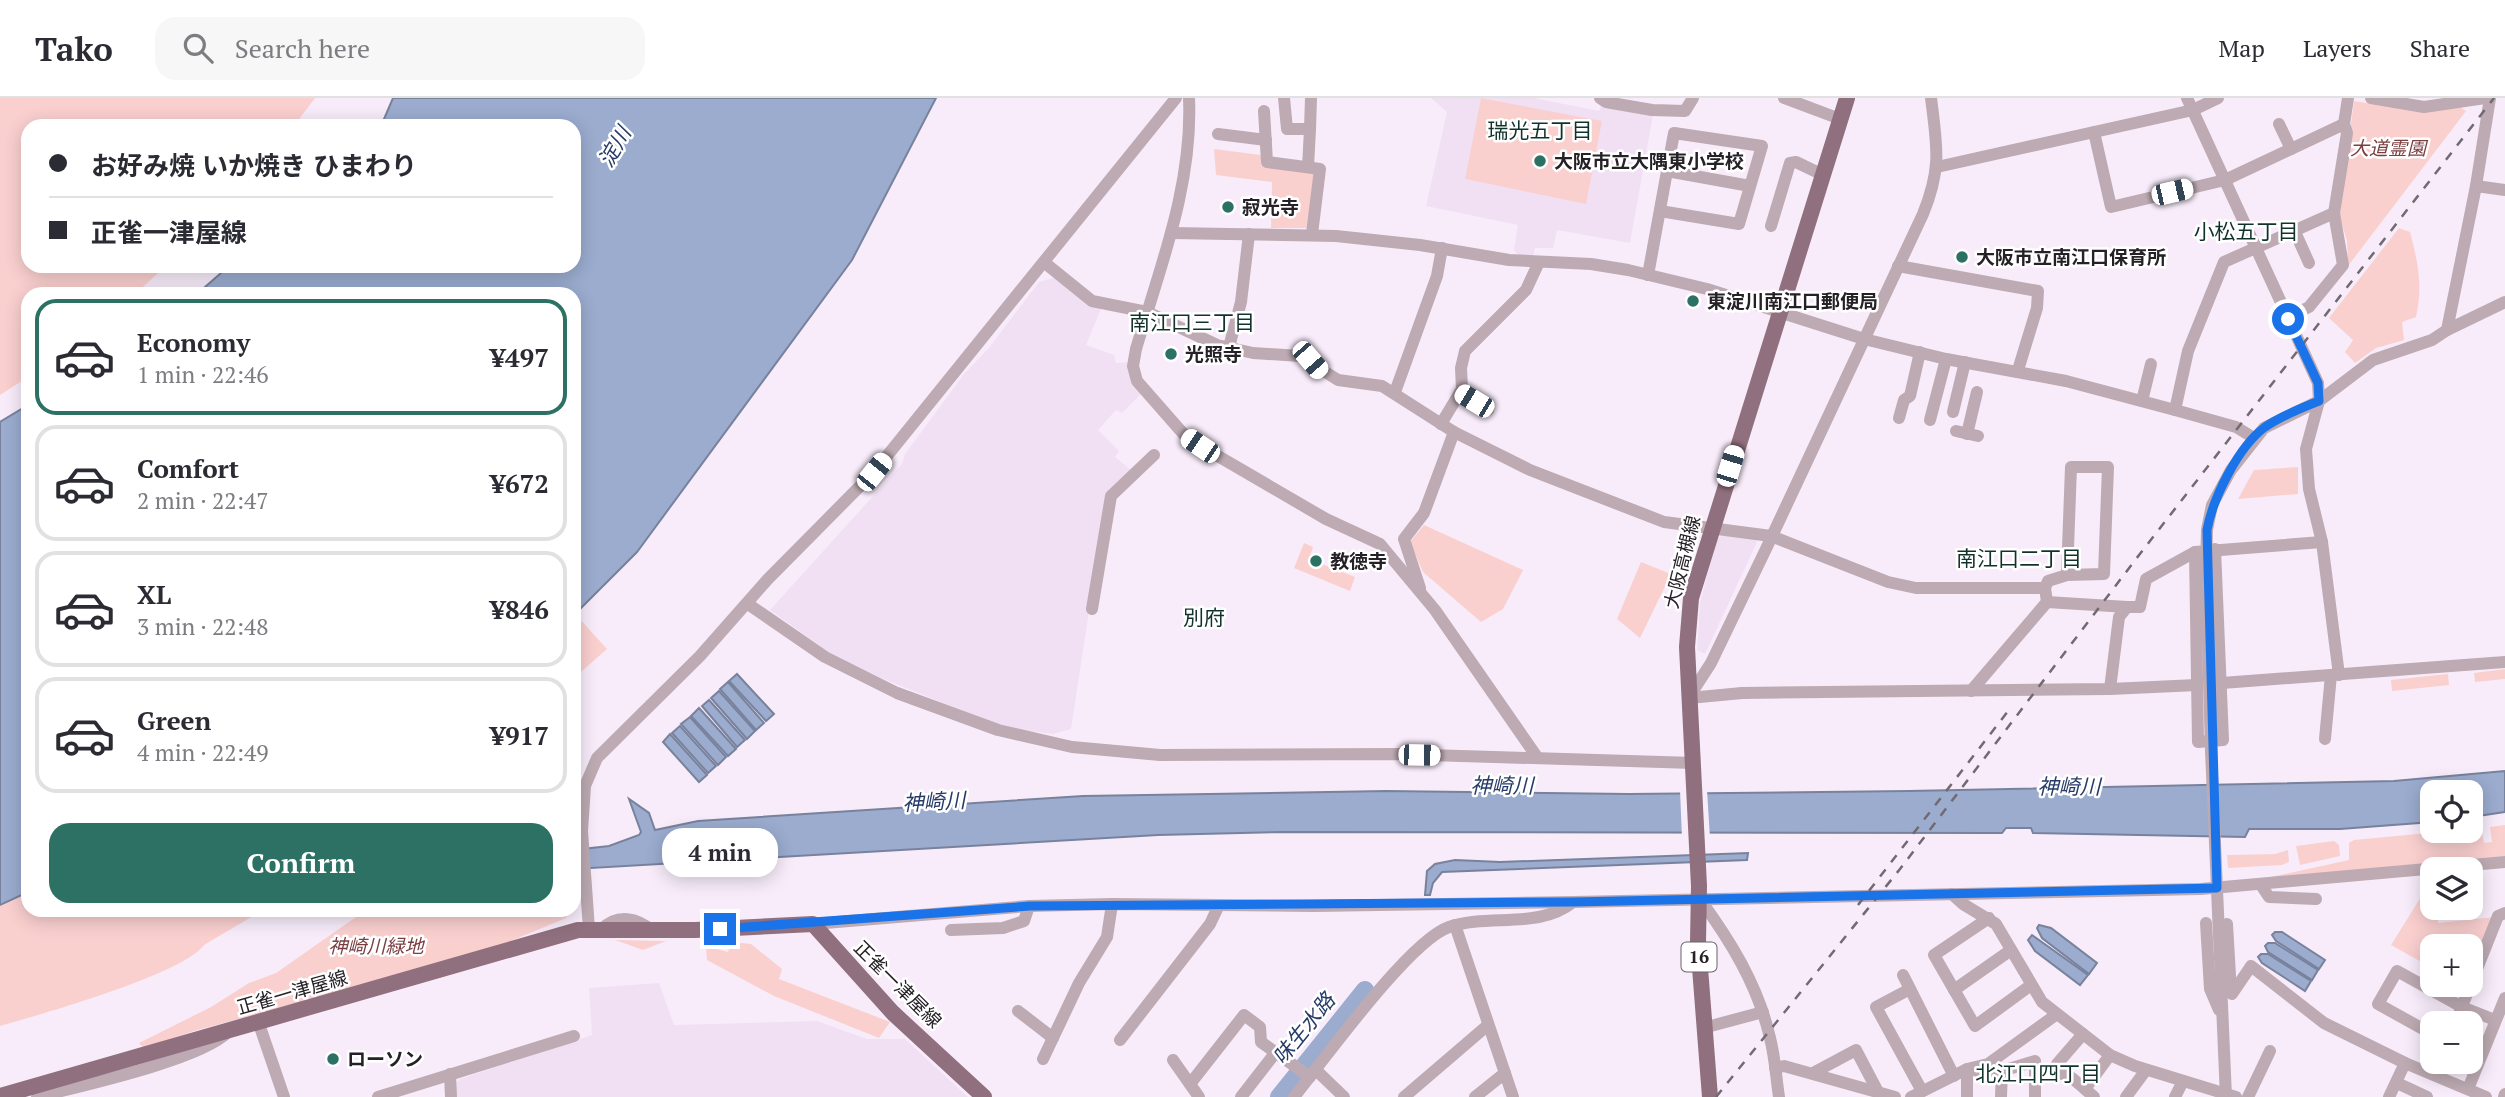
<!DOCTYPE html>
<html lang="en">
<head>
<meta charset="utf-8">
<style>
  :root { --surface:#fff; --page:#f7f7f7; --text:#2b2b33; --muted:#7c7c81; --line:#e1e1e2; --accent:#2c7164 }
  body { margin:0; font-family:"PT Serif","Noto Sans JP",serif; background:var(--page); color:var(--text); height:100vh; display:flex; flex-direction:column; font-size:26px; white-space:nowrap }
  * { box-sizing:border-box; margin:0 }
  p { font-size:23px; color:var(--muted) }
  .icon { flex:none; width:38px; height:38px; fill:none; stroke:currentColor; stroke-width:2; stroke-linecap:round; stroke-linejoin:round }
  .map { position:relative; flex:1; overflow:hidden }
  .panel { position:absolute; left:21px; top:189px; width:560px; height:630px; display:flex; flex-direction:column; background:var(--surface); border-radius:21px; box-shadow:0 4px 18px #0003 }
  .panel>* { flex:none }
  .guide { position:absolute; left:21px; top:21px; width:560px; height:154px; border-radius:21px; box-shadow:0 4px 18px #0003; display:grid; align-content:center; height:154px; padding:0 28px; background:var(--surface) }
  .fabs { position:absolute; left:2420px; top:682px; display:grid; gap:14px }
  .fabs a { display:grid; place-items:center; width:63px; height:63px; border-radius:14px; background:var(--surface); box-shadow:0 4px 18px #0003; font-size:35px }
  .end { position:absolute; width:32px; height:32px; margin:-16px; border:9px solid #1a73e8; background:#fff; box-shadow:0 0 0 4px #fff }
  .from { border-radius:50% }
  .bubble { position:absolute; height:49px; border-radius:21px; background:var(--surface); box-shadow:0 4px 18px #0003; font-size:23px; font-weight:700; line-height:49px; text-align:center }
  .car { position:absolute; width:21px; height:42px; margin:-21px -10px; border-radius:9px; box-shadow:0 0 5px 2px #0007; background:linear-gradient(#fff 24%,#345 0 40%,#fff 0 76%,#345 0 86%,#fff 0) }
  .guide b { display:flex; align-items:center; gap:24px; height:66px; font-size:26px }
  .guide b+b { border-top:2px solid var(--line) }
  .guide i { width:18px; height:18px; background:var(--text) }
  ul { padding:12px 0 0; list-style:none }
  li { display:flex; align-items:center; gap:21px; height:116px; margin:0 14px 10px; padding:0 14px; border:4px solid var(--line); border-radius:21px }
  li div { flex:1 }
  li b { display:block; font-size:26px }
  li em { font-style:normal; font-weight:700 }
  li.active { border-color:var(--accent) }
  li>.icon { width:63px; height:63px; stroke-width:1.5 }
  .primary-button { display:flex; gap:14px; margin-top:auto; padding:14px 28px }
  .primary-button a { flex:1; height:80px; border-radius:21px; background:var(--accent); color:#fff; font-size:28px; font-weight:700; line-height:80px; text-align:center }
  header { display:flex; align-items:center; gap:42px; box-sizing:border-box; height:98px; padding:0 35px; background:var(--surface); border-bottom:2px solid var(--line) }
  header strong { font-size:33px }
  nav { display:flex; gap:38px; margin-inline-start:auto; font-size:24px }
  .search { width:490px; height:63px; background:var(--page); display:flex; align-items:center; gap:18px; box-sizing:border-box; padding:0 24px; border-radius:21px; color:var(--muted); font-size:26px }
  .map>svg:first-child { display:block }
</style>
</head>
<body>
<header>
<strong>Tako</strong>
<div class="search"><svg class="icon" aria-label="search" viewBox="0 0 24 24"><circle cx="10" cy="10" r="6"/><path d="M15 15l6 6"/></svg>Search here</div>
<nav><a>Map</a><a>Layers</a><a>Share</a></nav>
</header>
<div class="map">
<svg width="2505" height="999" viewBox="0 0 2505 999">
  <rect width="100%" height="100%" fill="#f8ecfa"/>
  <g fill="#f1e0f4">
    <polygon points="1431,0 1534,0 1599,13 1601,8 1653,17 1630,145 1557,132 1553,150 1535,150 1533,158 1518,157 1514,152 1518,127 1426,108 1447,14"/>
    <polygon points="1056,179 1101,211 1086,247 1114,257 1116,265 1130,264 1141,296 1122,315 1116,312 1098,332 1119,353 1115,359 1132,373 1107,396 1071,631 1053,636 1005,630 879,579 831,556 770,512 902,366 905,356 964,276 988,251 1039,184"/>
    <polygon points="1724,436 1754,438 1757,444 1705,556 1697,552 1700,505 1716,442"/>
    <polygon points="659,885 674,927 817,923 867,941 905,941 968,999 455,999 454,987 460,981 592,937 589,890"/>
  </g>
  <g fill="#fad0cf">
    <polygon points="0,0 315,0 294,28 28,28 28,168 166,168 135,196 28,196 28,279 0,297"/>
    <polygon points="1481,0 1602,23 1586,106 1465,81"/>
    <polygon points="2354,3 2422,14 2460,9 2466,13 2348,168 2347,143 2339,116"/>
    <polygon points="1214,51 1261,57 1315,75 1309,130 1271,130 1272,84 1216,77"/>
    <path d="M2399 130 2410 134C2418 164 2423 188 2416 219L2402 224 2404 242 2376 250 2355 265 2345 254 2353 242 2329 220Z"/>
    <polygon points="2298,369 2298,396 2238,401 2254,372"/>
    <polygon points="1424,427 1523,472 1503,511 1481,524 1423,474 1410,444"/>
    <polygon points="1304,445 1313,449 1309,461 1355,479 1350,493 1294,470"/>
    <polygon points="1641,464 1671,476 1640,540 1617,521"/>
    <polygon points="577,518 607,551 574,580 574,522"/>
    <polygon points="2505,571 2505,581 2475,584 2474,575"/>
    <polygon points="2448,576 2449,587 2392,593 2391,582"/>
    <polygon points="2505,727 2505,758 2266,780 2349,762 2349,745 2354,742 2481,730 2484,745 2492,744 2490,729"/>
    <polygon points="2334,743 2339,747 2340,758 2300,767 2296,748"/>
    <polygon points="2288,752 2289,764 2282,767 2228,770 2227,757 2275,756"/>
    <path d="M28 794V812H263L204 847C184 876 39 917 0 928V807Z"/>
    <polygon points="2432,798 2432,810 2436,810 2438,825 2495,819 2471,880 2471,849 2432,849 2432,870 2391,847 2421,799"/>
    <polygon points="366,812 570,812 566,820 482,855 194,933 144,950 139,945 211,909 249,885 276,875"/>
    <polygon points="615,842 666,843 643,852"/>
    <polygon points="731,844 751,846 782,871 779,881 890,924 879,940 774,898 707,862 706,848 728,854"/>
  </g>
  <g fill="#9baccf" stroke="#78829c" stroke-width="2">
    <polygon points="393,0 936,0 852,162 637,454 574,517 574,196 197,196 229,168 574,168 574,28 381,28"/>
    <polygon points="28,307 28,794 0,807 0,324"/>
    <polygon points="737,576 774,616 766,623 729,583"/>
    <polygon points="728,584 764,625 756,632 720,591"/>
    <polygon points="719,593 755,633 747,641 711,600"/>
    <polygon points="709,602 745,642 737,649 702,608"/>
    <polygon points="699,610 736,651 728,658 691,618"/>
    <polygon points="690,619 726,659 718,667 681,626"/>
    <polygon points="680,628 716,668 708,675 672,635"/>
    <polygon points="670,636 707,677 699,684 663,644"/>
    <polygon points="2505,673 2505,714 2471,719 2471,695 2432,695 2432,724 2340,731 2249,731 2245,739 2033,735 2031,730 2006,730 2002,735 1283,734 1158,737 574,771 574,752 609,748 639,737 641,734 629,701 649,715 655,732 698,723 1083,698 1386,693 1629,696 1909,693 2394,683"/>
    <polygon points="1748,755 1747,762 1442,774 1433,785 1430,797 1425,797 1427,773 1435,766 1455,762 1500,764"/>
    <polygon points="2039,827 2051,830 2097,865 2089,876 2042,840 2037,830"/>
    <polygon points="2275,834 2282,834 2325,862 2319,871 2276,843 2272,837"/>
    <polygon points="2032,837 2088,877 2080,887 2035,853 2028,842"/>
    <polygon points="2268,845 2275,845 2318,872 2312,882 2268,854 2265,848"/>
    <polygon points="2261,856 2268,856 2311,883 2305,893 2262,865 2258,859"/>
  </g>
  <polygon fill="#f8ecfa" points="1680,692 1707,692 1710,740 1682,740"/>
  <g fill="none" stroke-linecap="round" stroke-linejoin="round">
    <polyline stroke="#9baccf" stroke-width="18" points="1279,999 1365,892"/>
    <g stroke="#bdaab2" stroke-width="12">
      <path d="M1189 0C1193 87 1160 169 1136 251L1133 268 1137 283 1187 340 1326 421 1380 446 1435 512 1537 659"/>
      <polyline points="1284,0 1287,31 1310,31 1311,0"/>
      <polyline points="1600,0 1606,4 1652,12 1685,13 1693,0"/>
      <polyline points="1784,0 1840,21"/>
      <polyline points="2187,0 2318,285 2319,303 2306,351 2309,391 2322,444 2339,577"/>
      <polyline points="2371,0 2424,9 2485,0"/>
      <polyline points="1264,13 1267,64 1320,71 1312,136"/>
      <polyline points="2279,26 2291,51"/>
      <polyline points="2094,34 2111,109 2225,82 2344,26"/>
      <polyline points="1218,36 1266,42"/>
      <polyline points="1308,69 1310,31"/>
      <polyline points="1937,69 2193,12 2218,0"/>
      <polyline points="1667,73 1750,88"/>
      <polyline points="2476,88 2505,92"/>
      <polyline points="1771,128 1790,65 1796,64 1823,77"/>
      <polyline points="2295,134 2309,165"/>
      <polyline points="1171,135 1336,138 1420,147 1509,162 1591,166 1628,172 1707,191 1864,241 1946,261 2066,283 2175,312 2236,329 2254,340"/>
      <polyline points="1045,165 1092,203 1147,214 1217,247 1253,255 1300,258 1338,282 1382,288 1454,334 1530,372 1664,424 1771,438 1888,484 1916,490 2045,490 2047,504 1971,593"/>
      <polyline points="1898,168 2038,193 2037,210 2018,272"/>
      <polyline points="1648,177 1674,35 1762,48 1739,126 1660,113"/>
      <polyline points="2287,220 2309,209 2343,167 2334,115 2347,35 2344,26 2348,0"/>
      <polyline points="2447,232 2505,204"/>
      <polyline points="1229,249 1241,204 1249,136"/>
      <polyline points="1395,294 1437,178 1442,150"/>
      <polyline points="1460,295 1488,312"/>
      <polyline points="2142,303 2151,266"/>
      <polyline points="2175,312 2188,253 2224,164 2334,115"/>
      <polyline points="1953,314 1965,264"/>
      <polyline points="1899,320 1904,302 1910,298 1920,254"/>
      <polyline points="1930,322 1946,261"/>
      <polyline points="1441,326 1462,291 1461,270 1465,253 1526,192 1539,164"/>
      <polyline points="1956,333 1978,338"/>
      <polyline points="1967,336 1977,294"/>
      <polyline points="2195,454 2198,644 2223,642 2215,451"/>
      <polyline points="2206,470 2207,432 2212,407 2231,372 2264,330 2319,303 2373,262 2432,242 2447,232 2476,88 2490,0"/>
      <polyline points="1420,490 1404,441 1424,415 1454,334"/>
      <polyline points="2045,490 2048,483 2067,477 2104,476 2108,369 2071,369 2067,477"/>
      <polyline points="2047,504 2127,509"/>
      <polyline points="748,506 825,559 897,595 998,632 1072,649 1160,657 1396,656 1694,665"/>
      <polyline points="1092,511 1111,398 1154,357"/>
      <polyline points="2222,585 2505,564"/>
      <polyline points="2110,591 2119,519 2127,509 2140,509 2146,481 2195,454 2322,444"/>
      <path d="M1689 599 1711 565 1765 453 1923 116C1942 69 1937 49 1931 0"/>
      <polyline points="1689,600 1742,595 2110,591 2197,587"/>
      <polyline points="2325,641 2331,577"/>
      <polyline points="2211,653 2226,999"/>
      <polyline points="2261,787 2269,799 2316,801"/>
      <polyline points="1952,796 1963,806 1996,826 2042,904 2110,957 2135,968 2236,999"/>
      <path d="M1699 800C1730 842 1758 887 1770 940 1775 959 1776 979 1779 999"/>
      <polyline points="1989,820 1934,857 1975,928 2031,887"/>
      <polyline points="2206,825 2210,891 2219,912"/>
      <polyline points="813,826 1029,808 1112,806 1314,808 1573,804 2201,791 2505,764"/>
      <polyline points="2227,826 2231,895"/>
      <polyline points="1455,827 1513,999"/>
      <polyline points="589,831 582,733 585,688 597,660 700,558 768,481 874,374 1176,0"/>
      <path d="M602 831C618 815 637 820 653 833"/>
      <polyline points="951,832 1003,830 1024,823 1029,808"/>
      <polyline points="1903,877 1954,978"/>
      <polyline points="1910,891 1876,909 1922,993"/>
      <polyline points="1954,892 2011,852"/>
      <polyline points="2232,896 2251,868 2324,925 2405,965 2486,999"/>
      <polyline points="1018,913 1053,940"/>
      <polyline points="259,926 284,999"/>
      <polyline points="2455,926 2498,818 2505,815"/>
      <polyline points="1707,929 1763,914"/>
      <polyline points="2432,936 2378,906 2397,873 2462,909 2495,922"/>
      <polyline points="1120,942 1210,826 1219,807"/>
      <polyline points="1043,961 1079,885 1107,839 1112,806"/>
      <polyline points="1173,962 1199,999"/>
      <polyline points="2057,966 2083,936"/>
      <polyline points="1775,970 1784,968 1895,999"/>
      <polyline points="1967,971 1967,999"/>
      <polyline points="1316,972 1344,999"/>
      <polyline points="1977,973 2002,973 2035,963 2035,999"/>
      <polyline points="1813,975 1856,952 1877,992"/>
      <polyline points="2060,975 2072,980 2085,991"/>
      <polyline points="450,976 451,999"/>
      <polyline points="2397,985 2427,999"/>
      <polyline points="1190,986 1244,917 1260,929 1261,944 1310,979"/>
      <polyline points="2468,991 2505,900"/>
      <path d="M37 999C80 988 200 962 228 934"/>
      <polyline points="378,999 574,938"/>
      <polyline points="1241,999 1276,954"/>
      <path d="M1294 999C1324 962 1409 843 1449 829 1489 815 1538 832 1573 804"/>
      <polyline points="1404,999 1488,927"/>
      <polyline points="1475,999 1505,975"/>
      <polyline points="1911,999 1967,971 1988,966 2057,916"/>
      <polyline points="2001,999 2002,973"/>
      <polyline points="2094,999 2085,991 2110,957"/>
      <polyline points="2126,999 2146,972"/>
      <polyline points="2175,999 2183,983"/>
      <polyline points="2248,999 2270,953"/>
      <polyline points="2389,999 2405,965"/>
      <polyline points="2504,999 2505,996"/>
    </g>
    <g stroke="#906f7e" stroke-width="16">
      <polyline points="0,998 578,832 695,832 813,826 893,915 984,999"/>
      <polyline points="1710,999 1698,844 1699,788 1687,549 1691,500 1847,0"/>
    </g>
    <g stroke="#716a72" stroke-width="2.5" stroke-dasharray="9 9" stroke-linecap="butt">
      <polyline points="1858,807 2012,608"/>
      <polyline points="1716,999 1900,771 2136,461 2494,0"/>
    </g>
    <polyline stroke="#bdaab2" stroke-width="12" points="2206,470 2211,653"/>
  </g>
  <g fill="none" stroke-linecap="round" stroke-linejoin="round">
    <path stroke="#1a73e8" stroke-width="9" d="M720 831 1030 808 1573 804 2217 790 2207 432C2213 400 2238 349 2265 329 2281 318 2301 310 2319 303L2318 285 2288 221"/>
  </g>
  <g fill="#2c7164" stroke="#fff" stroke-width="2.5">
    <circle cx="1540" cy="63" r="7"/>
    <circle cx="1228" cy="109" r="7"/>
    <circle cx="1962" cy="159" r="7"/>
    <circle cx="1693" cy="203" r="7"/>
    <circle cx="1171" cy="256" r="7"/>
    <circle cx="1316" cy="463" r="7"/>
    <circle cx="333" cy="961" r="7"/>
  </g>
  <g text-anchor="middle" stroke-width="5" stroke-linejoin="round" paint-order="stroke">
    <rect fill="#fff" stroke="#666467" stroke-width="2" x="1681.5" y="844.5" width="35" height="29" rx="5"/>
    <g font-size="18" font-weight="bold" fill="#252126">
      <text x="1699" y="865">16</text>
    </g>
    <g font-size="19" font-style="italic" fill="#7b3f42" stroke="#fff">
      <text x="2388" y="57">大道霊園</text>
      <text x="376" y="855">神崎川緑地</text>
    </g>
    <g font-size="19" font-weight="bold" fill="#252126" stroke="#fff" text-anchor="start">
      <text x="1554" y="70">大阪市立大隅東小学校</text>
      <text x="1242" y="116">寂光寺</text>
      <text x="1976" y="166">大阪市立南江口保育所</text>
      <text x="1707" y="210">東淀川南江口郵便局</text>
      <text x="1185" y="263">光照寺</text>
      <text x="1330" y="470">教徳寺</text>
      <text x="347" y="968">ローソン</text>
    </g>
    <g font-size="19" fill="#252126" stroke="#fff">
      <text transform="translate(1682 464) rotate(-76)" y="7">大阪高槻線</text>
      <text transform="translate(898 886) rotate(45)" y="7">正雀一津屋線</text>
      <text transform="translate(292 894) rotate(-16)" y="7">正雀一津屋線</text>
    </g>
    <g font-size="21" fill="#11322b" stroke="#fff">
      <text x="1540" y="40">瑞光五丁目</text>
      <text x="2246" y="141">小松五丁目</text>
      <text x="1192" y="232">南江口三丁目</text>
      <text x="2019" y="468">南江口二丁目</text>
      <text x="1204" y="527">別府</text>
      <text x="2038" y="983">北江口四丁目</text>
    </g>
    <g font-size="21" font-style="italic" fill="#263b68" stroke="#fff">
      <text transform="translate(615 49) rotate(-60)" y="7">淀川</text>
      <text x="1502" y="695">神崎川</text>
      <text x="2069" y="696">神崎川</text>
      <text transform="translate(934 704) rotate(-3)" y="7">神崎川</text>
      <text transform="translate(1304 931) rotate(-51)" y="7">味生水路</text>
    </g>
  </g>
</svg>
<div class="fabs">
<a><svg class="icon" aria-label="locate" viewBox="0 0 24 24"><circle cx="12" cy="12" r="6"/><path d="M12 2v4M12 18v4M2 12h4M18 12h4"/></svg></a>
<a><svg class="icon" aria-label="layers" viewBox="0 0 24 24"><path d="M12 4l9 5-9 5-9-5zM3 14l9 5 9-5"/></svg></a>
<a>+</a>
<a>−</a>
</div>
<i class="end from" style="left:2288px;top:221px"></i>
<i class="end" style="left:720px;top:831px"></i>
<div class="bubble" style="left:662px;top:730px;width:116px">4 min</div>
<i class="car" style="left:2172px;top:94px;rotate:77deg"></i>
<i class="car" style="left:1310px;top:262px;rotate:139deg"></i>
<i class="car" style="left:1474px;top:303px;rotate:301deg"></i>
<i class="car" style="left:1200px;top:348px;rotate:304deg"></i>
<i class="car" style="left:1730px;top:368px;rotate:17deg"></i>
<i class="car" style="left:874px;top:374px;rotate:39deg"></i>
<i class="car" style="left:1419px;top:657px;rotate:91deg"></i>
<div class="guide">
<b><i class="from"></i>お好み焼 いか焼き ひまわり</b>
<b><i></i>正雀一津屋線</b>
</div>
<section class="panel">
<ul>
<li class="active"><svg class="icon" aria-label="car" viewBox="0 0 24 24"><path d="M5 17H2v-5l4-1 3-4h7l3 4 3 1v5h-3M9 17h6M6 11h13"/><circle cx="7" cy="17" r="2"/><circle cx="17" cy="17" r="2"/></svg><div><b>Economy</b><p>1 min · 22:46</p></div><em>¥497</em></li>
<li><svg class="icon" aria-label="car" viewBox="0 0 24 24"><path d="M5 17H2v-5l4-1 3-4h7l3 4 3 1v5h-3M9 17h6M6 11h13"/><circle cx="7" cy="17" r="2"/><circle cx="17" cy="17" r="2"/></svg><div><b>Comfort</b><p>2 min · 22:47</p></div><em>¥672</em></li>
<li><svg class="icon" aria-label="car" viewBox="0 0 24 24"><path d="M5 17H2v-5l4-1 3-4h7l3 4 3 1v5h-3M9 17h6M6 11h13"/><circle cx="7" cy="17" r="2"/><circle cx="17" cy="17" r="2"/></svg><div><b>XL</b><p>3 min · 22:48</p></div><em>¥846</em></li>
<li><svg class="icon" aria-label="car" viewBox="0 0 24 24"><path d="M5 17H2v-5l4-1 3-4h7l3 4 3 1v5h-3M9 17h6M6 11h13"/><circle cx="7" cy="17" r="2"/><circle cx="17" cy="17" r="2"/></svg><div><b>Green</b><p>4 min · 22:49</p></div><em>¥917</em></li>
</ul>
<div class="primary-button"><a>Confirm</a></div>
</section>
</div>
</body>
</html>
